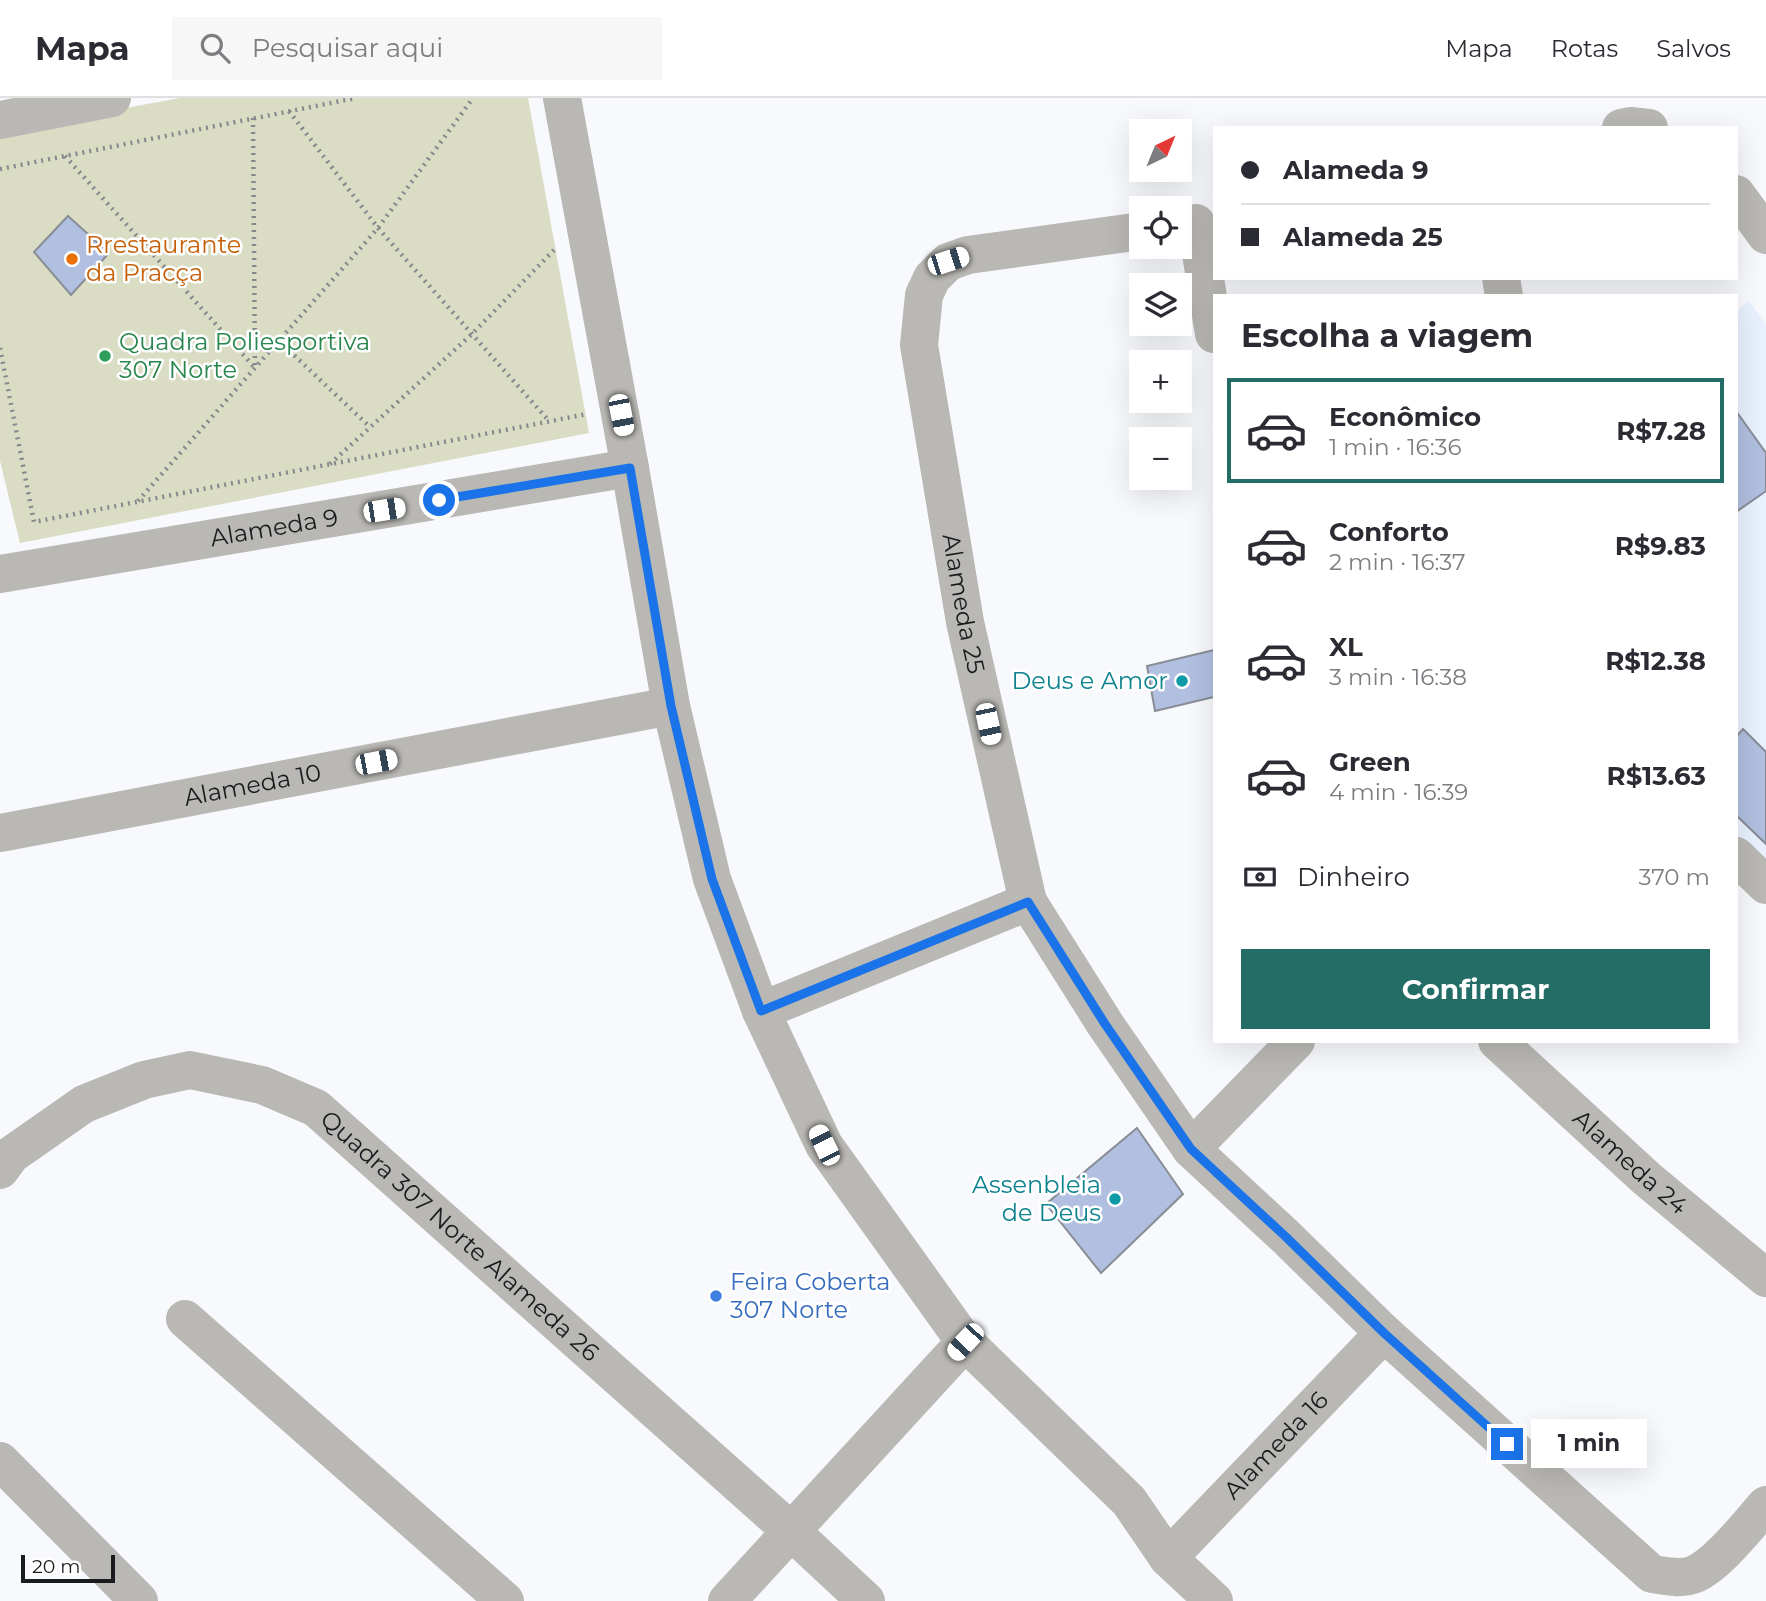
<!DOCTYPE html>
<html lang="pt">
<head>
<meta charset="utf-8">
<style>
  :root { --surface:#fff; --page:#f7f7f7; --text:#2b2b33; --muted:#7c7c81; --line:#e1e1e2; --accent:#246d67 }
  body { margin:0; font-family:Montserrat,sans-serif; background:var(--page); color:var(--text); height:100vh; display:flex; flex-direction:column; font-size:26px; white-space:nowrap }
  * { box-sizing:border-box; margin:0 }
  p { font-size:23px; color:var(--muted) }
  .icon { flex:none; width:38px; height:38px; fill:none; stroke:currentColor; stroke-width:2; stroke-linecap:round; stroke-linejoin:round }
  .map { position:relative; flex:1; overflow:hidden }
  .panel { position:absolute; left:1213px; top:196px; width:525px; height:749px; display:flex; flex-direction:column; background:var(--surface); border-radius:0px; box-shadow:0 7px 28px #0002 }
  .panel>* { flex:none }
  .hud { position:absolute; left:1213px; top:28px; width:525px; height:154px; border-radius:0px; box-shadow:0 7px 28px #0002; display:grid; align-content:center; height:154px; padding:0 28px; background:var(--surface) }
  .needle { width:46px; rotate:43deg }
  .fabs { position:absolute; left:1129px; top:21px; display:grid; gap:14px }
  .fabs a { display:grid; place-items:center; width:63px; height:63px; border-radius:0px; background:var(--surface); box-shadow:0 7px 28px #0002; font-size:35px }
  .scale { position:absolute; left:21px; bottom:18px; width:94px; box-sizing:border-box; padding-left:7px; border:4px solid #1a1b1f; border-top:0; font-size:19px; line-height:24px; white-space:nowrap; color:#1a1b1f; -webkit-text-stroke:5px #fff; paint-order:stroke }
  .end { position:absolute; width:32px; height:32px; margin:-16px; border:9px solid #1a73e8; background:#fff; box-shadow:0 0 0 4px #fff }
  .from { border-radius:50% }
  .bubble { position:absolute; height:49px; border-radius:0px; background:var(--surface); box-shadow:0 7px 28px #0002; font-size:23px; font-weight:700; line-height:49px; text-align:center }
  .car { position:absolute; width:21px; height:42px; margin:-21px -10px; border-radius:9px; box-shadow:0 0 5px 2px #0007; background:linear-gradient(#fff 24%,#345 0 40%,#fff 0 76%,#345 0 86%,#fff 0) }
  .hud b { display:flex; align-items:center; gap:24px; height:66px; font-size:26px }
  .hud b+b { border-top:2px solid var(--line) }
  .hud i { width:18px; height:18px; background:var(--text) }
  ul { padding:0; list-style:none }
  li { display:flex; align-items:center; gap:21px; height:105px; margin:0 14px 10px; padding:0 14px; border:4px solid transparent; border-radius:0px }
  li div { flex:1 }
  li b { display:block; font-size:26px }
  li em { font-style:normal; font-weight:700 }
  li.current { border-color:var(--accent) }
  li>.icon { width:63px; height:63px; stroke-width:1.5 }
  h2 { padding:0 28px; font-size:32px; line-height:84px }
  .pay { display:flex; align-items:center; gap:18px; height:77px; padding:0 28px; font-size:26px }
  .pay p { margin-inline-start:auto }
  .primary-button { display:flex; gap:14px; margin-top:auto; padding:14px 28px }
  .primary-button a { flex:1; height:80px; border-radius:0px; background:var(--accent); color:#fff; font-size:28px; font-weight:700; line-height:80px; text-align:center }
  header { display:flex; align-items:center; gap:42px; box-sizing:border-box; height:98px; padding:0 35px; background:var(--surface); border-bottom:2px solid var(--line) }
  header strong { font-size:33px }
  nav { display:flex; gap:38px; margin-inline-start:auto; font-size:24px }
  .search { width:490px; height:63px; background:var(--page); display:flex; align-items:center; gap:18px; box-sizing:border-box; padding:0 24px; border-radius:0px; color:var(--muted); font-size:26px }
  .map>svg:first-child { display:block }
</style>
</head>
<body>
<header>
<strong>Mapa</strong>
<div class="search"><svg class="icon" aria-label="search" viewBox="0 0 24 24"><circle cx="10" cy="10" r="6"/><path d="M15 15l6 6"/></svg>Pesquisar aqui</div>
<nav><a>Mapa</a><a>Rotas</a><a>Salvos</a></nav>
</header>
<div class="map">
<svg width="1766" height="1503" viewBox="0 0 1766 1503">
  <rect width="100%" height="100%" fill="#f7f9fd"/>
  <polygon fill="#eaf1fe" points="1749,203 1766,226 1766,773 1736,743 1736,213"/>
  <polygon fill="#daddc4" points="180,0 528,0 589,335 20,445 0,363 0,33"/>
  <g fill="#b1bfe0" stroke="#888d96" stroke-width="2">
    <polygon points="68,118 109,155 71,197 34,154"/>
    <polygon points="1736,313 1766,355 1766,393 1736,414"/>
    <polygon points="1214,552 1214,599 1155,613 1147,568"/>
    <polygon points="1743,631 1766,654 1766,746 1736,717 1736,639"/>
    <polygon points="1137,1030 1183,1096 1101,1175 1046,1106"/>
  </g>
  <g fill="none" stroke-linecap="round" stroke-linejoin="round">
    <g stroke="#87888c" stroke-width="4.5" stroke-dasharray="2 5" stroke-linecap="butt">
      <polyline points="289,13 378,130 549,323"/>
      <polyline points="253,20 255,269"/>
      <polyline points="65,58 255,270"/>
      <polyline points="0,71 356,0"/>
      <polyline points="279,243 370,329"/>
      <polyline points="0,250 34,424 587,316"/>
      <polyline points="330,366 472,236 554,152"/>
      <polyline points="138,403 378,130 473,0"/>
    </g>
    <g stroke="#bab8b4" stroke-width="38">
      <polyline points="562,0 630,370 671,608 712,781 761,913 824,1047 965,1244 1129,1403 1168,1460 1214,1503"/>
      <polyline points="0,22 112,0"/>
      <polyline points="1621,30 1630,28 1649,30"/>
      <polyline points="1736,96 1766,137"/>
      <polyline points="1196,125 1214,236"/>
      <path id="s1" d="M1141 133 968 157 948 164 932 180 924 197 919 247 965 524 1028 804 1105 926 1191 1051 1286 1139 1384 1235 1652 1476C1665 1478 1682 1482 1695 1476 1718 1466 1749 1426 1766 1407"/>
      <polyline points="1501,180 1504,198"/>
      <path id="s2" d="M0 476 630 370"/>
      <path id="s3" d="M0 735 671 608"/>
      <polyline points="1736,758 1766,787"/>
      <polyline points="761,913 1028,804"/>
      <path id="s4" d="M1497 943 1646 1080 1766 1180"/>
      <polyline points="1191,1051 1296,943"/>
      <path id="s5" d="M0 1072 11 1057 84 1006 144 982 190 972 262 987 316 1010 791 1433 866 1503"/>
      <polyline points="185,1221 505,1503"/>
      <polyline points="0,1363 139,1503"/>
      <path id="s6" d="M1168 1460 1384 1235"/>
      <polyline points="727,1503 965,1244"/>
    </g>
  </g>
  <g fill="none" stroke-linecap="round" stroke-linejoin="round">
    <polyline stroke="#1a73e8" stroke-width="9" points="439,402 630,370 671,608 712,781 761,913 1028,804 1105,926 1191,1051 1286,1139 1384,1235 1507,1346"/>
  </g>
  <circle fill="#e8710a" stroke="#fff" stroke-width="2.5" cx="72" cy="161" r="7"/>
  <circle fill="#2e9e5b" stroke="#fff" stroke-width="2.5" cx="105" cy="258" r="7"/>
  <g fill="#0f9aa8" stroke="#fff" stroke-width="2.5">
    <circle cx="1182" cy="583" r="7"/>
    <circle cx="1115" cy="1101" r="7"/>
  </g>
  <circle fill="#3f7fe0" stroke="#fff" stroke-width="2.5" cx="716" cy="1198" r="7"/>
  <g text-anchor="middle" stroke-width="5" stroke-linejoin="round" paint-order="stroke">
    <g font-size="24" fill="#c56008" stroke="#fff" text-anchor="start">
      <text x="86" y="155">Rrestaurante<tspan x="86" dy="28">da Pracça</tspan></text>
    </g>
    <g font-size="24" fill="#27864d" stroke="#fff" text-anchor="start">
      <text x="119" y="252">Quadra Poliesportiva<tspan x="119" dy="28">307 Norte</tspan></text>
    </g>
    <g font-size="24" fill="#1a1b1f" stroke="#fff">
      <text dy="8" stroke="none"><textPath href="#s2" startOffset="278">Alameda 9</textPath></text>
      <text dy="8" stroke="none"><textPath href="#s1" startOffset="550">Alameda 25</textPath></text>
      <text dy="8" stroke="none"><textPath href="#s3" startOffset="257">Alameda 10</textPath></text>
      <text dy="8" stroke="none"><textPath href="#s4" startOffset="180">Alameda 24</textPath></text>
      <text dy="8" stroke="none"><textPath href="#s5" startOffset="544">Quadra 307 Norte Alameda 26</textPath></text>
      <text dy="8" stroke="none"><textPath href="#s6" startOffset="156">Alameda 16</textPath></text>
    </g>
    <g font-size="24" fill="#0d838f" stroke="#fff" text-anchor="end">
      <text x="1168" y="591">Deus e Amor</text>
      <text x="1101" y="1095">Assenbleia<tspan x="1101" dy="28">de Deus</tspan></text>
    </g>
    <g font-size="24" fill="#366cbe" stroke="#fff" text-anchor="start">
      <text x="730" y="1192">Feira Coberta<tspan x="730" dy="28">307 Norte</tspan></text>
    </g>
  </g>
</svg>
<div class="fabs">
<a><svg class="needle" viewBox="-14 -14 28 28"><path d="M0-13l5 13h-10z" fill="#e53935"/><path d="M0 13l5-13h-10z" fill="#7c7c81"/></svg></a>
<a><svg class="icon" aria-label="locate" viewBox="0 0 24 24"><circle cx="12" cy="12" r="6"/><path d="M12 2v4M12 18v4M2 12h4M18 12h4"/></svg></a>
<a><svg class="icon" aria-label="layers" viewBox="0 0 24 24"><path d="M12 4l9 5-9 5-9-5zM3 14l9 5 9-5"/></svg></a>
<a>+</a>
<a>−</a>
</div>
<div class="scale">20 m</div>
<i class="end from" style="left:439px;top:402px"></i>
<i class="end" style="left:1507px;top:1346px"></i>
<div class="bubble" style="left:1531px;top:1321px;width:116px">1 min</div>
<i class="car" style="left:948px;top:163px;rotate:72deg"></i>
<i class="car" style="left:621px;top:317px;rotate:169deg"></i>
<i class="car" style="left:384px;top:412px;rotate:81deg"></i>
<i class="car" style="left:988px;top:626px;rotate:168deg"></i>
<i class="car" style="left:376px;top:664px;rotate:79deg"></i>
<i class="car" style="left:824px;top:1047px;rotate:334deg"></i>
<i class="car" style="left:965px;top:1244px;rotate:223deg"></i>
<div class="hud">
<b><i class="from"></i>Alameda 9</b>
<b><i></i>Alameda 25</b>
</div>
<section class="panel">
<h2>Escolha a viagem</h2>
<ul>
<li class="current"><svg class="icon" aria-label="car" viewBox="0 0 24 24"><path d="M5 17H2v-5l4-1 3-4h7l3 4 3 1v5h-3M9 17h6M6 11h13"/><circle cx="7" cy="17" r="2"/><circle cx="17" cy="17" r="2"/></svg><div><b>Econômico</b><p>1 min · 16:36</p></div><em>R$7.28</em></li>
<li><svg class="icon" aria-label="car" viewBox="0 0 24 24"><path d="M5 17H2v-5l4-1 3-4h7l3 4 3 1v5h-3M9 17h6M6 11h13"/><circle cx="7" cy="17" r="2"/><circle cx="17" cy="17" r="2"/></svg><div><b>Conforto</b><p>2 min · 16:37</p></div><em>R$9.83</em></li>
<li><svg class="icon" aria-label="car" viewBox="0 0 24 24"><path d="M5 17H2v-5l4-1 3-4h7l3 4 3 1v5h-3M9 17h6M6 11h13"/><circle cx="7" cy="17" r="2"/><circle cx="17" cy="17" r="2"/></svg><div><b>XL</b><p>3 min · 16:38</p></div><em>R$12.38</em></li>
<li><svg class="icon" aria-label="car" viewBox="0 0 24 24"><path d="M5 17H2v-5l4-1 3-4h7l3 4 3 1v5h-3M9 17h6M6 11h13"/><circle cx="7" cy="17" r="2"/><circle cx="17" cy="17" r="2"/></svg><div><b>Green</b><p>4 min · 16:39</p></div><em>R$13.63</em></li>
</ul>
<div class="pay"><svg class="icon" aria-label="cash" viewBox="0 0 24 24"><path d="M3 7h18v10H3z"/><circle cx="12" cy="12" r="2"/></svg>Dinheiro<p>370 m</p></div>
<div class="primary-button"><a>Confirmar</a></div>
</section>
</div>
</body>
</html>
